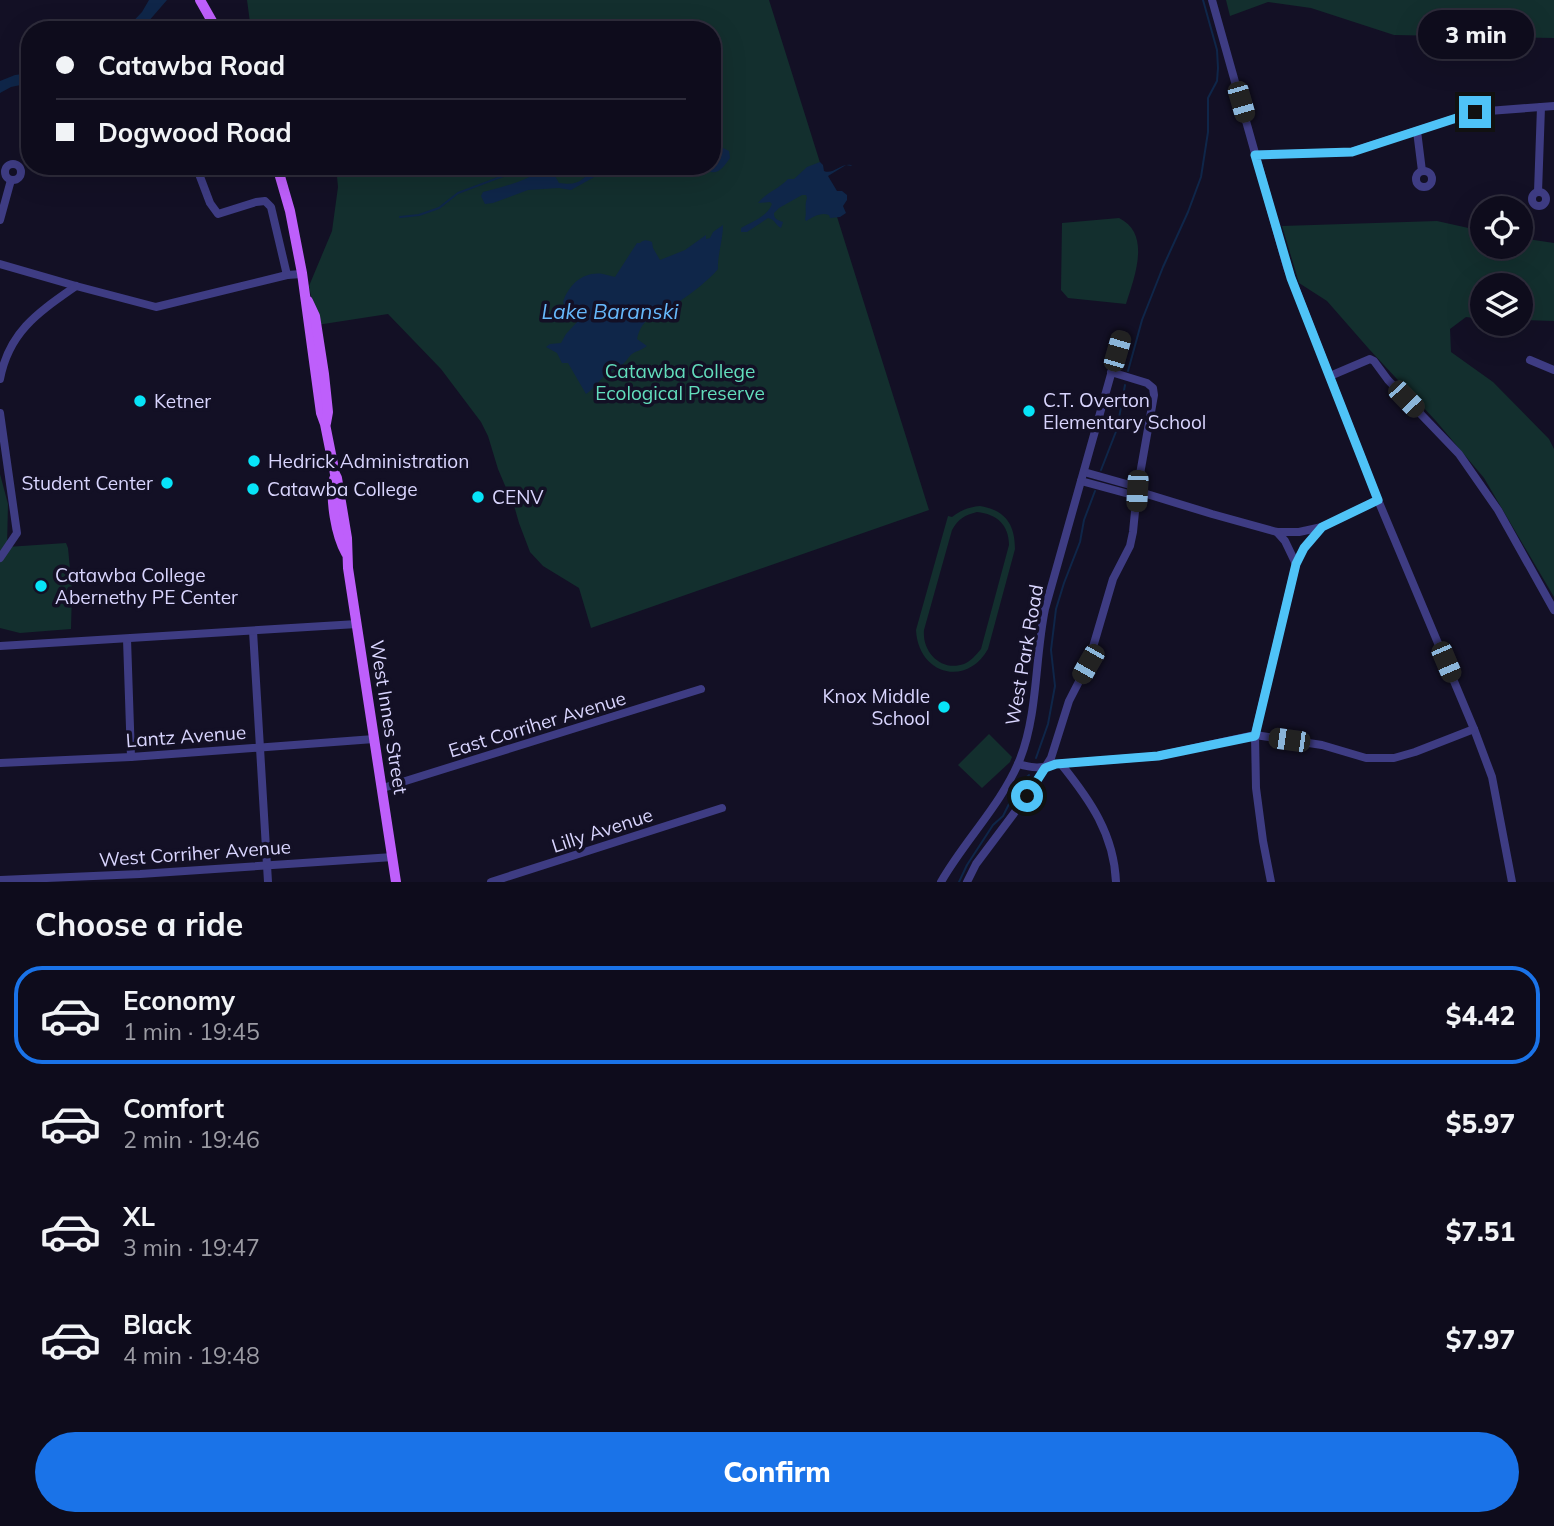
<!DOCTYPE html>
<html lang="en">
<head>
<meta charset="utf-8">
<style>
  :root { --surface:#0e0c1c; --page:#1c1a29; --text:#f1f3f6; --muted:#9b9ba3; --line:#2e2c3b; --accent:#1a73e8 }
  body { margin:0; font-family:Mulish,sans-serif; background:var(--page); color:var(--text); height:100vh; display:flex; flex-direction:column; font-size:26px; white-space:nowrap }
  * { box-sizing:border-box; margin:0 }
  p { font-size:23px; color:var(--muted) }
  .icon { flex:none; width:38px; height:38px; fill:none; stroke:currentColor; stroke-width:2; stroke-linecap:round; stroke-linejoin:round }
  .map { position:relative; height:882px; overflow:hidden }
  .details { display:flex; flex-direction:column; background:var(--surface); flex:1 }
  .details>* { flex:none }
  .hud { position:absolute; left:21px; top:21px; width:700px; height:154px; border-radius:28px; box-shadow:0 7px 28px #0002,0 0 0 2px var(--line); display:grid; align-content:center; height:154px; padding:0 35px; background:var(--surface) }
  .controls { position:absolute; left:1470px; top:196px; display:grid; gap:14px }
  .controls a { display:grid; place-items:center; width:63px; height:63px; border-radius:50%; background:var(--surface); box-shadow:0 7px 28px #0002,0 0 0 2px var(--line); font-size:35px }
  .end { position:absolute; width:32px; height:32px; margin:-16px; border:9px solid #4fc3f7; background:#111; box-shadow:0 0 0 4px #111 }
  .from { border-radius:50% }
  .bubble { position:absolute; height:49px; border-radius:24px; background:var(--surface); box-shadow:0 7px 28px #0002,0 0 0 2px var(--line); font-size:23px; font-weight:800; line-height:49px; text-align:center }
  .car { position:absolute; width:21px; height:42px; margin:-21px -10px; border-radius:9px; box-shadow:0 0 5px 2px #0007; background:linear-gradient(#222 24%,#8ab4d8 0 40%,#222 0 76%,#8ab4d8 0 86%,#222 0) }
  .hud b { display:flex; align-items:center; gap:24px; height:66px; font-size:26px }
  .hud b+b { border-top:2px solid var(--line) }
  .hud i { width:18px; height:18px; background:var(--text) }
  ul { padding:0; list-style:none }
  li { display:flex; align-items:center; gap:21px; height:98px; margin:0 14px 10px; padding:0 21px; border:4px solid transparent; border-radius:28px }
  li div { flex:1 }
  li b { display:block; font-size:26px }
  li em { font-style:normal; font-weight:800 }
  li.current { border-color:var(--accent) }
  li>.icon { width:63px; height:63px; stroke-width:1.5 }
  h2 { padding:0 35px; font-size:32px; line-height:84px }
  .cta { display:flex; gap:14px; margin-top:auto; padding:14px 35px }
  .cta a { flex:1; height:80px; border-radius:42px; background:var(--accent); color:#fff; font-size:28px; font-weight:800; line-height:80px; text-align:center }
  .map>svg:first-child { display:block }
</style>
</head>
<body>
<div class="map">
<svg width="1554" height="882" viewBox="0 0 1554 882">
  <rect width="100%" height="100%" fill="#131025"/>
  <g fill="#132f2e" fill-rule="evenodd">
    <polygon points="247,0 769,0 929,510 591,628 579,588 543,566 530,552 519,523 515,509 498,469 488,436 481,422 441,369 388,314 317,325 309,286 332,231 338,187 336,166 712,166 712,30 251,30"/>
    <polygon points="1226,0 1554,0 1554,38 1394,35 1311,8 1268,2 1230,16"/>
    <path d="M1119 218C1152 234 1134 278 1126 304L1068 298 1061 290 1062 223Z"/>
    <polygon points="1437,221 1482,231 1482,247 1521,247 1521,238 1554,243 1554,321 1521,320 1521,285 1482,285 1482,319 1466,317 1450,329 1451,352 1493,382 1549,439 1554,449 1554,597 1484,478 1436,421 1369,349 1327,301 1299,283 1282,226"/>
    <polygon points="0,474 8,504 7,547 66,543 68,548 72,590 71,629 20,633 0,628"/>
    <path d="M980 506C1005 510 1015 524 1015 549L988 649C966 688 918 674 916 630L948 516 952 517C961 510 969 507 980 506ZM977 512C997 514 1009 525 1009 545L981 649C976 655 971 661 964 664 941 672 922 652 924 630L952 530C958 519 965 515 977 512Z"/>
    <polygon points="989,734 1012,757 1010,762 982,788 958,765"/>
  </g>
  <g fill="#0f2649">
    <polygon points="149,0 167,0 141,30 125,30 142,12"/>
    <polygon points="30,73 30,83 11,87 0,93 0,81 15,75"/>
    <path d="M713 143 729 151 730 158C723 168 715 180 703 166H712Z"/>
    <path d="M820 162 823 165 824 171C833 175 841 163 851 165L852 166 846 165 828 176 837 191H842L847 195V200L843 206 846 213 840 217 830 218 829 215C820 212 814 217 806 221L805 219C807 212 804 206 807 198L806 195H802L779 208 774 213C774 219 777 220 783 222L781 228C776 226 775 219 768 218L747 232H741V228C753 221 767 217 772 204L770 202 758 203C767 192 779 189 788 179H794L807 167Z"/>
    <path d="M546 166H558L555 176 559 183C580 186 582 180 596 166H608L596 176 571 190 559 188 528 190 493 203 485 204 481 196 483 192C505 186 529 181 546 166Z"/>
    <path d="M723 225C723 239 717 258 718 269 709 280 692 293 680 301 661 312 642 315 637 339L647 346C642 350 636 351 632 354 628 357 626 363 620 366 615 369 610 371 606 375 598 381 594 389 586 394L568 363H562L557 353 546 347 550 344 561 343 566 334 577 322 566 310 563 302C569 284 584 271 603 274 607 275 611 276 615 277L637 243H640C644 239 647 240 652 242L653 248 660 260 685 250 706 235V239L710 238 713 232Z"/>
  </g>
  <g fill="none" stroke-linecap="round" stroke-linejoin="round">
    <g stroke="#0f2649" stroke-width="2">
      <polyline points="400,217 419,215 439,208 458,193 530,166"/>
      <polyline points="1128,371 1142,320 1163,267 1188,212 1201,177 1208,132 1208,98 1217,81 1218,68 1217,50 1203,0"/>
      <polyline points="1101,470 1117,429 1125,385"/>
      <polyline points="1036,758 1048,724 1055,686 1051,650 1056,609 1064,583 1080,542 1084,520 1095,491"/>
      <polyline points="959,882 967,865 993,825 1003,816 1012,798 1018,794 1024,780 1029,775"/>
    </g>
    <g stroke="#3e3c83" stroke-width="8">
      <polyline points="1212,0 1287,267 1378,500 1474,729 1492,777 1512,882"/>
      <polyline points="1417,131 1422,171"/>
      <polyline points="1255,155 1351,152 1475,112 1554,106"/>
      <circle cx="13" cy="172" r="8"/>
      <polyline points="196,166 210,203 218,214 256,202 265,201 271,207 287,275"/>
      <circle cx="1424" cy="179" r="8"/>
      <circle cx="1539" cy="199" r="7"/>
      <polyline points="1538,192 1541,107"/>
      <polyline points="0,220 11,180"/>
      <polyline points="0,264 76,286 156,307 287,275 302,274"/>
      <polyline points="1530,360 1554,370"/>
      <polyline points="1330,376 1370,359 1374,361 1388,380 1459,454 1498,510 1554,610"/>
      <path d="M0 379C9 331 39 312 76 286"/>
      <polyline points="0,413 17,533 0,558"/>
      <polyline points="1081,481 1129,494 1137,491 1130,485 1084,472"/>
      <polyline points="1137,491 1212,514 1277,532 1299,532 1322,527 1378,500"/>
      <polyline points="1277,532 1285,541 1296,564"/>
      <polyline points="253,631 268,882"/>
      <polyline points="127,639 131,757"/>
      <polyline points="0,646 357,624"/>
      <polyline points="0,763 131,757 374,739"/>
      <path d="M1018 764C1032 768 1041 769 1056 764L1158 756 1255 735 1322 745 1366 758H1394L1415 752 1474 729"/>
      <path d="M1061 764C1090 800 1114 834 1116 882"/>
      <polyline points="383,788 701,689"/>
      <polyline points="0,880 140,874 393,857"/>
      <polyline points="491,882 722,808"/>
      <path d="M941 882C965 840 1002 804 1020 759 1038 713 1035 657 1045 609L1122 335"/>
      <polyline points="967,882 976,864 1027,796 1051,758 1069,701 1088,664 1113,579 1130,546 1133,532 1137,491 1154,395 1153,388 1147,383 1111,372"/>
      <polyline points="1271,882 1263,841 1256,788 1255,735 1296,564 1304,548 1322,527"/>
    </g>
    <g stroke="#be5ffb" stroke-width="10">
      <polyline points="200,0 217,30"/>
      <polyline points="277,166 290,211 302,273 321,413 325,424 335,474 337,478 347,538 348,568 396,882"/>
      <polyline points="308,301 315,316 324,374 328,412 326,423"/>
      <path d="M334 479C330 500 336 535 346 553"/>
    </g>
  </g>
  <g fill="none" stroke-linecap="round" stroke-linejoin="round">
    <polyline stroke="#4fc3f7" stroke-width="9" points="1027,796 1045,768 1056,764 1158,756 1255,736 1296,564 1304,548 1322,527 1378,500 1291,278 1255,155 1352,152 1475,112"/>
  </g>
  <g fill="#07e4f8" stroke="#131025" stroke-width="2.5">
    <circle cx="140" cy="401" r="7"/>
    <circle cx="1029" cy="411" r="7"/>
    <circle cx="254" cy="461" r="7"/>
    <circle cx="167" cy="483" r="7"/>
    <circle cx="253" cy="489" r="7"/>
    <circle cx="478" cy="497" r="7"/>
    <circle cx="41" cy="586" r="7"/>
    <circle cx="944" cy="707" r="7"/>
  </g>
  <g text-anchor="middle" stroke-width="7" stroke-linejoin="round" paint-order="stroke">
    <g font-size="19" fill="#62ddbc" stroke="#131025">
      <text x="680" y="378">Catawba College<tspan x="680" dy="22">Ecological Preserve</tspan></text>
    </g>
    <g font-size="19" fill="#d9d5fe" stroke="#131025" text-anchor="start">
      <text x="1043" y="407">C.T. Overton<tspan x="1043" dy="22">Elementary School</tspan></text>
      <text x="154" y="408">Ketner</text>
      <text x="268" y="468">Hedrick Administration</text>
      <text x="153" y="490" text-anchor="end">Student Center</text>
      <text x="267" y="496">Catawba College</text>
      <text x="492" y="504">CENV</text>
      <text x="55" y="582">Catawba College<tspan x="55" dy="22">Abernethy PE Center</tspan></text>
      <text x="930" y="703" text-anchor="end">Knox Middle<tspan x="930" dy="22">School</tspan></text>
    </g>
    <g font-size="19" fill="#d9d5fe" stroke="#131025">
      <text transform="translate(1024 655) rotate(-80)" y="7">West Park Road</text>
      <text transform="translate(389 717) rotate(81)" y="7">West Innes Street</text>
      <text transform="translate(537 724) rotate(-17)" y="7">East Corriher Avenue</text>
      <text transform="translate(186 736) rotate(-4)" y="7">Lantz Avenue</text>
      <text transform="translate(602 830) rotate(-18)" y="7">Lilly Avenue</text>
      <text transform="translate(195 853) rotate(-4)" y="7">West Corriher Avenue</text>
    </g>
    <g font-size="21" font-style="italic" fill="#66b8fb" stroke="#131025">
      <text x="610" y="319">Lake Baranski</text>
    </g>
  </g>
</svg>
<div class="controls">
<a><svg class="icon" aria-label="locate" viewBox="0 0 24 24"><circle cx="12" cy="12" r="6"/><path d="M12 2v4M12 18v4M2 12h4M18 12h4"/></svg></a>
<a><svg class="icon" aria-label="layers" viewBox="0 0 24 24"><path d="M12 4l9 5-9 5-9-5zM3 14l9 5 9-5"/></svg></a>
</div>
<i class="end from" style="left:1027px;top:796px"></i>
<i class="end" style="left:1475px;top:112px"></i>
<div class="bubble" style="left:1418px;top:10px;width:116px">3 min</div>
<i class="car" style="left:1241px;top:102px;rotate:164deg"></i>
<i class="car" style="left:1117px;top:351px;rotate:16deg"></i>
<i class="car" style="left:1406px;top:399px;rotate:136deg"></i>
<i class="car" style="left:1137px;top:491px;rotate:183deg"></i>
<i class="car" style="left:1446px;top:662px;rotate:157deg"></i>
<i class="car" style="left:1088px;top:664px;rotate:210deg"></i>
<i class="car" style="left:1289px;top:740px;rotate:278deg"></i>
<div class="hud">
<b><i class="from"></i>Catawba Road</b>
<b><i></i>Dogwood Road</b>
</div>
</div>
<section class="details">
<h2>Choose a ride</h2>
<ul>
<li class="current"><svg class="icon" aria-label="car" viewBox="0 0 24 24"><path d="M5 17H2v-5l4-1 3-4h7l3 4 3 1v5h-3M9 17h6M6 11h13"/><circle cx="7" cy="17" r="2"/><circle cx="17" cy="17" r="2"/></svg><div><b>Economy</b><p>1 min · 19:45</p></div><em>$4.42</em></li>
<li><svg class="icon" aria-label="car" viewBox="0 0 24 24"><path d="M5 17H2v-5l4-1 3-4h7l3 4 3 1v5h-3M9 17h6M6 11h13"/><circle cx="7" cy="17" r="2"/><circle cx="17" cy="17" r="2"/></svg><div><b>Comfort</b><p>2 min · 19:46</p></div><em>$5.97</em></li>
<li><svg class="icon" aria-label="car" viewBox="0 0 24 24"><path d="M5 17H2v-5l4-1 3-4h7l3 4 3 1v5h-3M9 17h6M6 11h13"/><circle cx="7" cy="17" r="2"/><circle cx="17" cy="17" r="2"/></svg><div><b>XL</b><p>3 min · 19:47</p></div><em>$7.51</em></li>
<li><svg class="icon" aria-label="car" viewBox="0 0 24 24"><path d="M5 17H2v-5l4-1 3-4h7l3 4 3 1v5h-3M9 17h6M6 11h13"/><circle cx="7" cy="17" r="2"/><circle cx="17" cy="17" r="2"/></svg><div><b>Black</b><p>4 min · 19:48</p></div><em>$7.97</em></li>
</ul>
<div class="cta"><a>Confirm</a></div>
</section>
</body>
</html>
